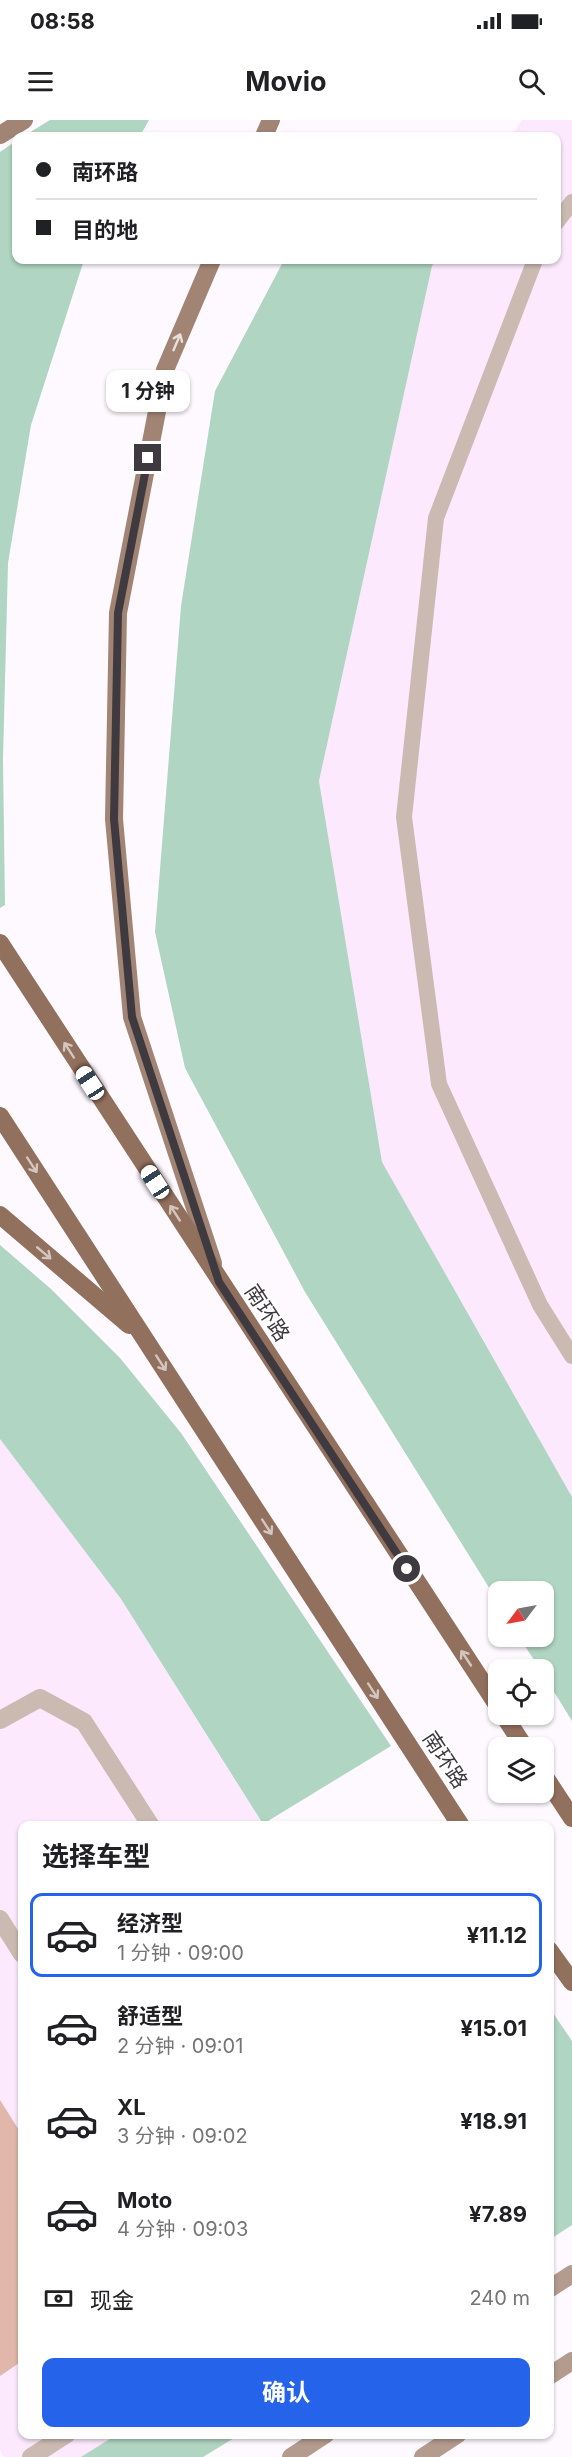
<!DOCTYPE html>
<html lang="zh">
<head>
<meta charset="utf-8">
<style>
  :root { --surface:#fff; --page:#f6f6f6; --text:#202124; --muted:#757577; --line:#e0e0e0; --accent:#2563eb }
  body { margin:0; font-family:Inter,"Noto Sans SC",sans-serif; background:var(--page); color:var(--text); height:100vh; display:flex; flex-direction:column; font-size:22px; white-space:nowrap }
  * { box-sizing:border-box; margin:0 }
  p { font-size:20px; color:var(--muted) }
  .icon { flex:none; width:33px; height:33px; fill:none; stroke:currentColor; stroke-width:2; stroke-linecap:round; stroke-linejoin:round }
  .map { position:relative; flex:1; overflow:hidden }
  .details { position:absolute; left:18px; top:1701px; width:536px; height:618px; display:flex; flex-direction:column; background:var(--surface); border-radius:12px; box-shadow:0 2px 4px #0004 }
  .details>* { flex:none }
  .hud { position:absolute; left:12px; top:12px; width:549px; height:132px; border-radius:12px; box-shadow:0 2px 4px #0004; display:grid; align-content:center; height:132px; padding:0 24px; background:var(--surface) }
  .needle { width:39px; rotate:238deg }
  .buttons { position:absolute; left:488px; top:1461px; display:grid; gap:12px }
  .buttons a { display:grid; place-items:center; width:66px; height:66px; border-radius:12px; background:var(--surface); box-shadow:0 2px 4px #0004; font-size:30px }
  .end { position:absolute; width:27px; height:27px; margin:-14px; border:8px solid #3f3a3f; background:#fff; box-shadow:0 0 0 3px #fff }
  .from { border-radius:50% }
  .bubble { position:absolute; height:42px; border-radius:12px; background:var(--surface); box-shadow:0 2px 4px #0004; font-size:20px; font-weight:700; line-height:42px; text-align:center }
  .car { position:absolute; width:18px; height:36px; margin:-18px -9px; border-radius:8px; box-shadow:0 0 4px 2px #0007; background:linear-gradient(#fff 24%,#345 0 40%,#fff 0 76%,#345 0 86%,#fff 0) }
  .hud b { display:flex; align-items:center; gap:21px; height:57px; font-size:22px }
  .hud b+b { border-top:2px solid var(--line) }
  .hud i { width:15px; height:15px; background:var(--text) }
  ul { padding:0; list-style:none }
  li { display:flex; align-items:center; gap:18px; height:84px; margin:0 12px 9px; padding:0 12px; border:3px solid transparent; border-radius:12px }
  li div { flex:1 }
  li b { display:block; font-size:22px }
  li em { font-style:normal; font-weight:700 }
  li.current { border-color:var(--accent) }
  li>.icon { width:54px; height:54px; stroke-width:1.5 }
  h2 { padding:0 24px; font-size:27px; line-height:72px }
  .pay { display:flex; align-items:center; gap:15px; height:66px; padding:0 24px; font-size:22px }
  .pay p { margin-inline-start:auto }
  .button { display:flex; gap:12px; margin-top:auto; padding:12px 24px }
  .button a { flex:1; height:69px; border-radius:12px; background:var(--accent); color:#fff; font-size:24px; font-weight:700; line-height:69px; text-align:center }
  .status { display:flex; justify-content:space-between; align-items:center; height:42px; padding:0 30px; background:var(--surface); direction:ltr }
  .status svg { height:16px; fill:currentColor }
  header { display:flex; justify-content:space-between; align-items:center; height:78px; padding:0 24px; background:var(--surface); font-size:27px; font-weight:700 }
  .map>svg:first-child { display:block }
</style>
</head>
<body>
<div class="status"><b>08:58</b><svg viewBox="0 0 49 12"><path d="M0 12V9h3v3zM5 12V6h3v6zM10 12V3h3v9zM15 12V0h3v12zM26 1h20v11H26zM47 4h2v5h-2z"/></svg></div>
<header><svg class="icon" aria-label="menu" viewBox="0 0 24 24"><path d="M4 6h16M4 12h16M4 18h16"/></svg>Movio<svg class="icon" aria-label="search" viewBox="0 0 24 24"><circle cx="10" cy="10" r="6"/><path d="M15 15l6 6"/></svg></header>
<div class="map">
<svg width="572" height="2337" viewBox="0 0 572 2337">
  <rect width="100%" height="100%" fill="#fef9fe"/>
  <g fill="#fce9fd">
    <polygon points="522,0 572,0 572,1377 382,1042 319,661 432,146 436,140 556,140 556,16 511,16"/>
    <polygon points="0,1319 121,1479 263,1705 22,1706 22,2314 116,2315 81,2337 4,2337 0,2331"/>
  </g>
  <g fill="#b0d5c2">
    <polygon points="50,0 149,0 140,16 24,16"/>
    <polygon points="16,21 16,140 84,140 31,305 8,443 3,639 5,785 0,788 0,32"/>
    <polygon points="284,140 436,140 432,146 319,661 382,1042 572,1377 572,1601 543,1554 543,1550 540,1549 519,1517 543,1516 543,1472 498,1472 498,1482 305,1172 185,948 155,812 181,486 215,271"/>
    <polygon points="0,1125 51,1169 120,1238 181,1313 391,1626 263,1704 121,1479 0,1319"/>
    <polygon points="549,1887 572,1921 572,2105 549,2120"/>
    <polygon points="116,2315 116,2314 239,2315 203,2337 81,2337"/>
  </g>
  <polygon fill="#e0b7aa" points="0,1980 22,2015 22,2241 0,2256"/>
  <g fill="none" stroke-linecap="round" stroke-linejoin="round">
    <g stroke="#cbbab1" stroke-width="16">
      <polyline points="556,103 572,82"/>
      <polyline points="535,140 436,398 404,697 439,964 540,1185 572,1236"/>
    </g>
    <g stroke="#cbbab1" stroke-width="18">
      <polyline points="0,1600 40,1578 84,1602 151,1706"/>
      <polyline points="0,1799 22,1834"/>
      <polyline points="31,2337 67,2314"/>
    </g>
    <g stroke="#b39b8e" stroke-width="18">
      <polyline points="549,2169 572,2154"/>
      <polyline points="549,2256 572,2241"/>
      <polyline points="291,2337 326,2314"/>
      <polyline points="423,2337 458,2314"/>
    </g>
    <g stroke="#a18474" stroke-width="18">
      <polyline points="0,15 24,0"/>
      <polyline points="264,16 271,0"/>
      <polyline points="212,140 165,250 118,493 114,699 132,897 213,1143"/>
    </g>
    <g stroke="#92705e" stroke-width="18">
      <polyline points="0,823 498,1586"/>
      <polyline points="0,996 461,1706"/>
      <polyline points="0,1095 129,1205"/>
      <polyline points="503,1594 525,1628"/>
      <polyline points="543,1654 572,1698"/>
      <polyline points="549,1830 572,1862"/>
    </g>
  </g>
  <defs><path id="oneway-shaft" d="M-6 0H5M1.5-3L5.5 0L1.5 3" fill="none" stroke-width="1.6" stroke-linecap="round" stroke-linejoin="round" transform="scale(1.5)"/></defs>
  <use stroke="#e8e0dc" href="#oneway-shaft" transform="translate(177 222) rotate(-67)"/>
  <g stroke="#d3c6bf">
    <use href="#oneway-shaft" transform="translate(69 930) rotate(-123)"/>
    <use href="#oneway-shaft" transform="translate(32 1045) rotate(57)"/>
    <use href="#oneway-shaft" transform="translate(175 1093) rotate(-123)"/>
    <use href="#oneway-shaft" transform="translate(44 1133) rotate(40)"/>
    <use href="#oneway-shaft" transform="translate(161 1243) rotate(57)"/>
    <use href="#oneway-shaft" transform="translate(267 1407) rotate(57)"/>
    <use href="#oneway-shaft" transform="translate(466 1538) rotate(-124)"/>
    <use href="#oneway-shaft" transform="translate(373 1571) rotate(57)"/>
  </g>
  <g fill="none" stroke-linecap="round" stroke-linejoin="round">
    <polyline stroke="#3f3a3f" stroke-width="8" points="148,338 118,493 114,699 132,897 219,1162 407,1449"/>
  </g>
  <g text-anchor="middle" stroke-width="4.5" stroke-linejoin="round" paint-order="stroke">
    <g font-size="21" fill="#3f3a3f" stroke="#fff">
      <text transform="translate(267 1193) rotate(57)" y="7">南环路</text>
      <text transform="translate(445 1640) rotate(57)" y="7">南环路</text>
    </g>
  </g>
</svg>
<div class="buttons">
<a><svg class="needle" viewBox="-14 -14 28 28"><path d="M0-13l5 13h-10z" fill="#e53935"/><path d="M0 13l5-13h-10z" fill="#757577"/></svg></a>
<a><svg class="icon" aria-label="locate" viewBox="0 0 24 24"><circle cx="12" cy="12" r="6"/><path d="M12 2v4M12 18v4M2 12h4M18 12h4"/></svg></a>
<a><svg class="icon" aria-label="layers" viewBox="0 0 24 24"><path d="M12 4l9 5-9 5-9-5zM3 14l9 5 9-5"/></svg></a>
</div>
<i class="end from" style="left:407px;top:1449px"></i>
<i class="end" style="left:148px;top:338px"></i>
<div class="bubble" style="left:106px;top:250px;width:84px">1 分钟</div>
<i class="car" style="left:90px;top:963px;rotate:327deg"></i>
<i class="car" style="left:155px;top:1062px;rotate:327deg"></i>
<div class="hud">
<b><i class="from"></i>南环路</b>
<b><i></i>目的地</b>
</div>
<section class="details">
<h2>选择车型</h2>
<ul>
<li class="current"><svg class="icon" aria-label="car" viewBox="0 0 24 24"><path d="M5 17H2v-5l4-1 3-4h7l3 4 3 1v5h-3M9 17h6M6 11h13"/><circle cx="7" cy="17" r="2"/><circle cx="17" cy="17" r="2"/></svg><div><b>经济型</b><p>1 分钟 · 09:00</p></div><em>¥11.12</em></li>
<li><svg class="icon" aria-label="car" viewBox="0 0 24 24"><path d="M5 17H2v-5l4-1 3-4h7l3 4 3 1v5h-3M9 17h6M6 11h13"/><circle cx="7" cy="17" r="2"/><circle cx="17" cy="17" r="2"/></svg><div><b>舒适型</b><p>2 分钟 · 09:01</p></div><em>¥15.01</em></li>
<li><svg class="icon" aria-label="car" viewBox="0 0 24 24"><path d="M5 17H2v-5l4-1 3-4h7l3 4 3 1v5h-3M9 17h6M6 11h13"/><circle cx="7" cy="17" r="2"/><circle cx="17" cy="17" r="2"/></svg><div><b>XL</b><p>3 分钟 · 09:02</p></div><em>¥18.91</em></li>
<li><svg class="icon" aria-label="car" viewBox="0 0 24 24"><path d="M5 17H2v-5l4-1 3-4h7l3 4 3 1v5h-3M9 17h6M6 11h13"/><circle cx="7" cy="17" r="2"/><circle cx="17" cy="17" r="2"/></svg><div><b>Moto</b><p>4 分钟 · 09:03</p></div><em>¥7.89</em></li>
</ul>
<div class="pay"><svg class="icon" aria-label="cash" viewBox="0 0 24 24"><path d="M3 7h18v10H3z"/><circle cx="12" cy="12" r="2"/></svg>现金<p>240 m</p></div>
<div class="button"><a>确认</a></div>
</section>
</div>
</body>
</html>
